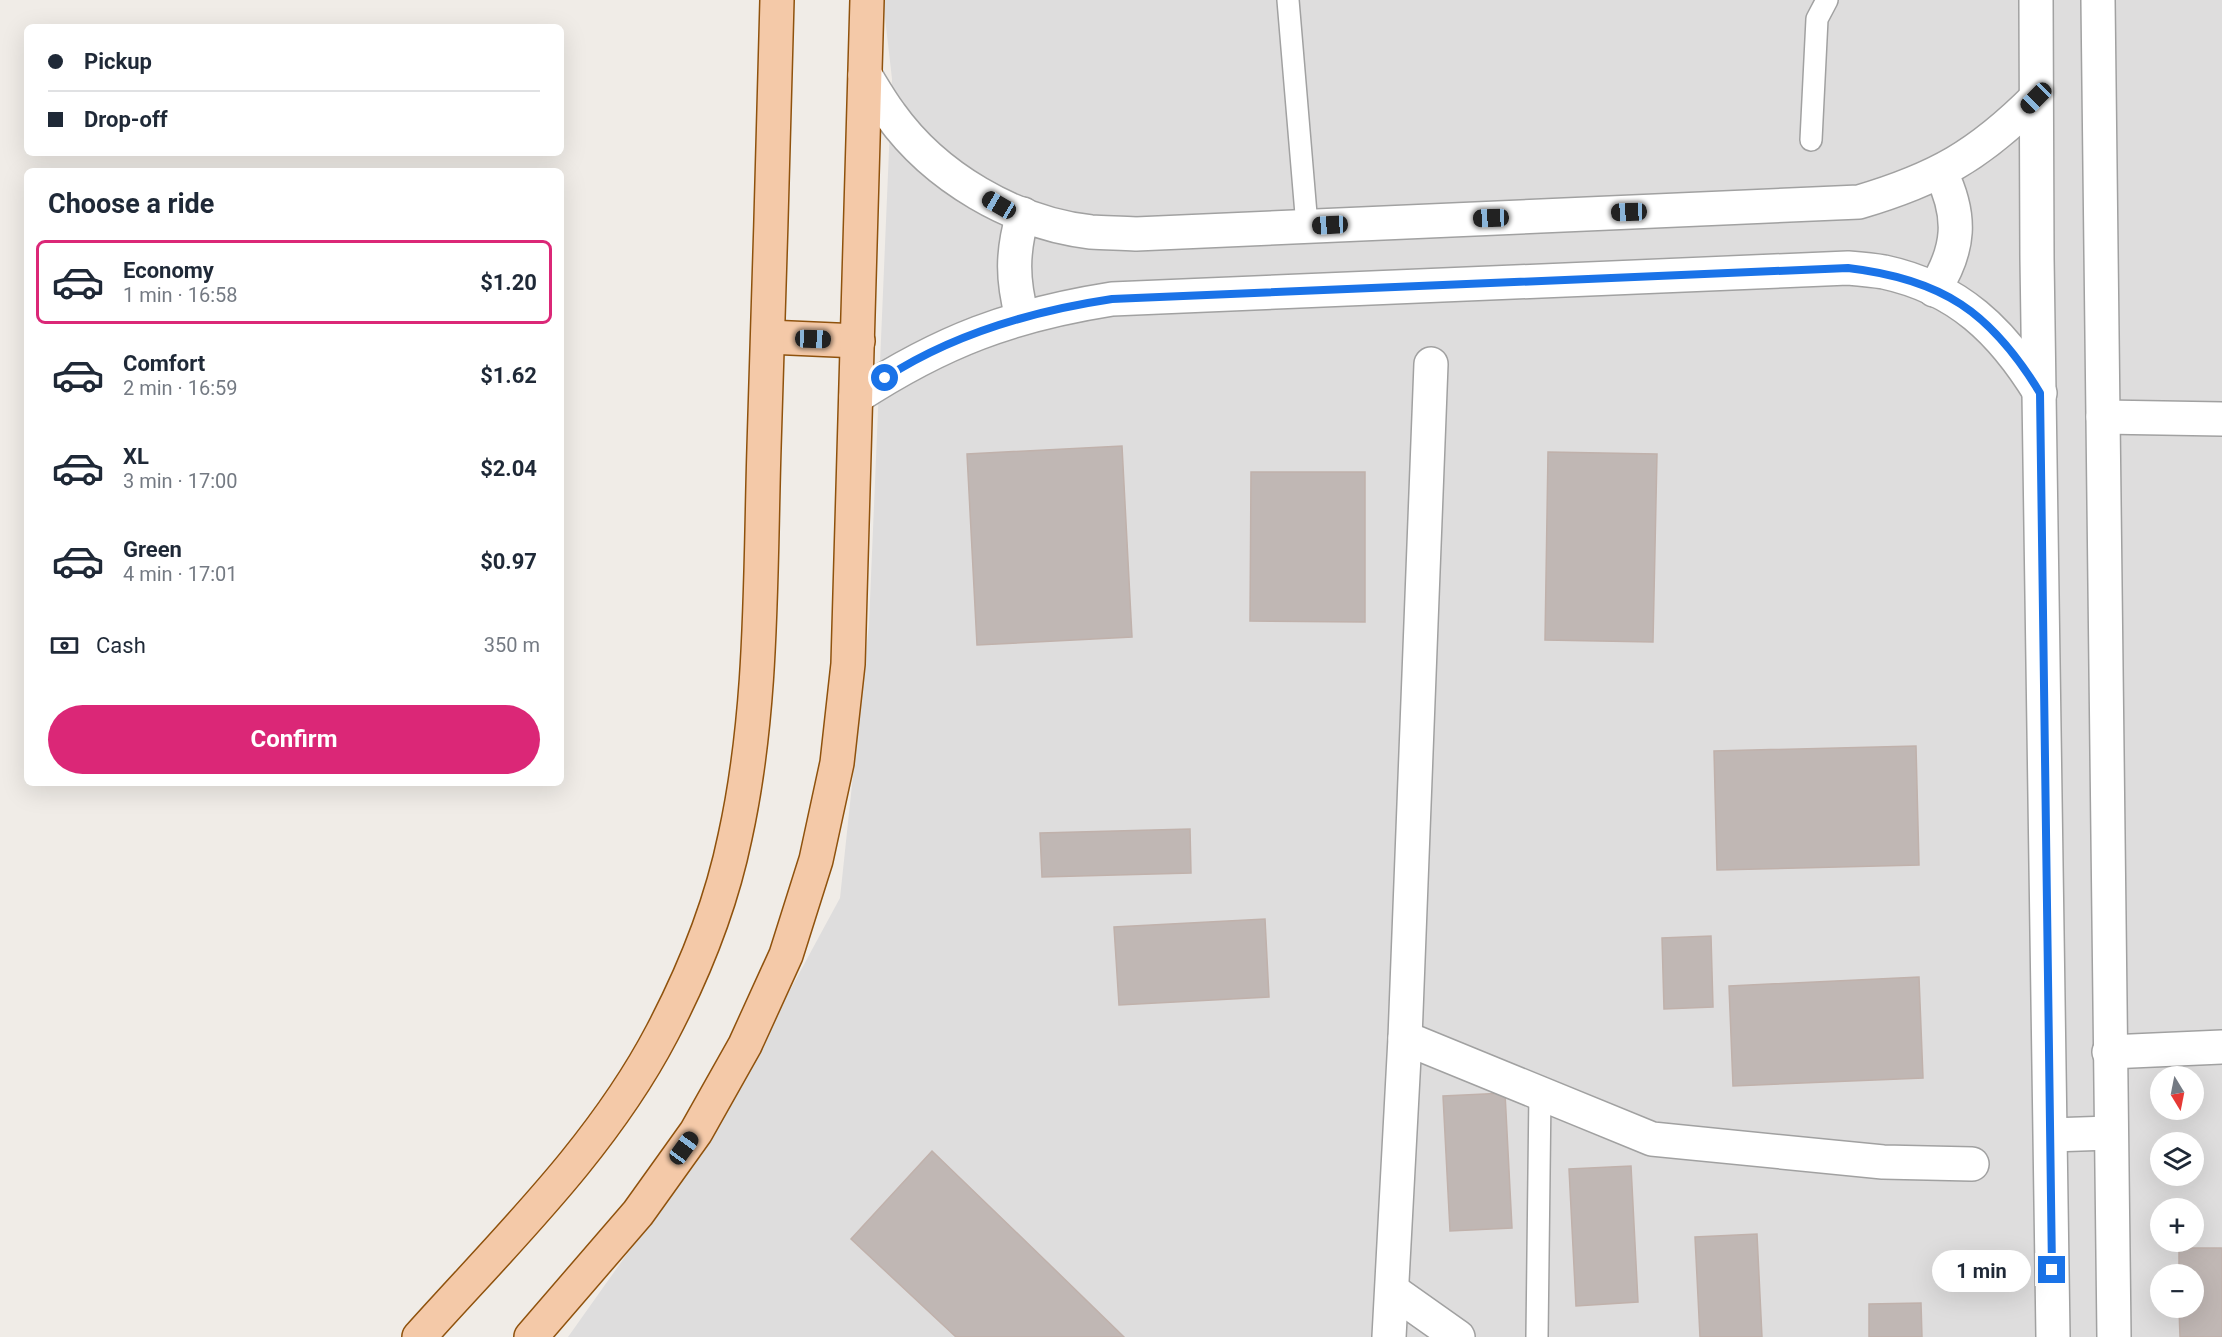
<!DOCTYPE html>
<html lang="en">
<head>
<meta charset="utf-8">
<style>
  :root { --surface:#fff; --page:#f2f2f3; --text:#1f2937; --muted:#747a83; --line:#e0e1e3; --accent:#db2777 }
  body { margin:0; font-family:Roboto,sans-serif; background:var(--page); color:var(--text); height:100vh; display:flex; flex-direction:column; font-size:22px; white-space:nowrap }
  * { box-sizing:border-box; margin:0 }
  p { font-size:20px; color:var(--muted) }
  .icon { flex:none; width:33px; height:33px; fill:none; stroke:currentColor; stroke-width:2; stroke-linecap:round; stroke-linejoin:round }
  .map { position:relative; flex:1; overflow:hidden }
  .details { position:absolute; left:24px; top:168px; width:540px; height:618px; display:flex; flex-direction:column; background:var(--surface); border-radius:9px; box-shadow:0 6px 24px #0002 }
  .details>* { flex:none }
  .banner { position:absolute; left:24px; top:24px; width:540px; height:132px; border-radius:9px; box-shadow:0 6px 24px #0002; display:grid; align-content:center; height:132px; padding:0 24px; background:var(--surface) }
  .needle { width:39px; rotate:170deg }
  .tools { position:absolute; left:2150px; top:1066px; display:grid; gap:12px }
  .tools a { display:grid; place-items:center; width:54px; height:54px; border-radius:50%; background:var(--surface); box-shadow:0 6px 24px #0002; font-size:30px }
  .end { position:absolute; width:27px; height:27px; margin:-14px; border:8px solid #1a73e8; background:#fff; box-shadow:0 0 0 3px #fff }
  .from { border-radius:50% }
  .bubble { position:absolute; height:42px; border-radius:21px; background:var(--surface); box-shadow:0 6px 24px #0002; font-size:20px; font-weight:700; line-height:42px; text-align:center }
  .car { position:absolute; width:18px; height:36px; margin:-18px -9px; border-radius:8px; box-shadow:0 0 4px 2px #0007; background:linear-gradient(#222 24%,#8ab4d8 0 40%,#222 0 76%,#8ab4d8 0 86%,#222 0) }
  .banner b { display:flex; align-items:center; gap:21px; height:57px; font-size:22px }
  .banner b+b { border-top:2px solid var(--line) }
  .banner i { width:15px; height:15px; background:var(--text) }
  ul { padding:0; list-style:none }
  li { display:flex; align-items:center; gap:18px; height:84px; margin:0 12px 9px; padding:0 12px; border:3px solid transparent; border-radius:9px }
  li div { flex:1 }
  li b { display:block; font-size:22px }
  li em { font-style:normal; font-weight:700 }
  li.current { border-color:var(--accent) }
  li>.icon { width:54px; height:54px; stroke-width:1.5 }
  h2 { padding:0 24px; font-size:27px; line-height:72px }
  .pay { display:flex; align-items:center; gap:15px; height:66px; padding:0 24px; font-size:22px }
  .pay p { margin-inline-start:auto }
  .primary-button { display:flex; gap:12px; margin-top:auto; padding:12px 24px }
  .primary-button a { flex:1; height:69px; border-radius:36px; background:var(--accent); color:#fff; font-size:24px; font-weight:700; line-height:69px; text-align:center }
  .map>svg:first-child { display:block }
</style>
</head>
<body>
<div class="map">
<svg width="2222" height="1337" viewBox="0 0 2222 1337">
  <rect width="100%" height="100%" fill="#f0ece7"/>
  <path fill="#dedddd" fill-rule="evenodd" d="M883 0H2222V1337H568L712 1134 840 898 869 624 892 79ZM2160 1077H2193V1110H2160ZM2160 1143H2193V1176H2160ZM2160 1209H2193V1242H2160ZM2160 1275H2193V1308H2160Z"/>
  <g fill="#c0b7b4" stroke="#c0b1ab" stroke-width="1.5">
    <polygon points="1122,446 1132,637 977,645 967,454"/>
    <polygon points="1548,452 1657,454 1653,642 1545,640"/>
    <polygon points="1251,472 1365,472 1365,622 1250,621"/>
    <polygon points="1916,746 1919,865 1717,870 1714,751"/>
    <polygon points="1190,829 1191,873 1042,877 1040,833"/>
    <polygon points="1265,919 1269,997 1119,1005 1114,927"/>
    <polygon points="1711,936 1713,1007 1664,1009 1662,938"/>
    <polygon points="1919,977 1923,1078 1733,1086 1729,986"/>
    <polygon points="1505,1093 1512,1228 1450,1231 1443,1096"/>
    <polygon points="932,1151 1047,1262 1124,1337 956,1337 851,1239"/>
    <polygon points="1631,1166 1638,1302 1576,1306 1569,1169"/>
    <polygon points="1757,1234 1762,1337 1700,1337 1695,1237"/>
    <polygon points="2179,1248 2222,1248 2222,1337 2180,1337 2179,1308 2193,1308 2193,1275 2179,1275"/>
    <polygon points="1921,1303 1922,1337 1869,1337 1869,1304"/>
  </g>
  <g fill="none" stroke-linecap="round" stroke-linejoin="round">
    <g stroke="#a1a1a1" stroke-width="24">
      <g id="lane">
        <polyline points="1288,0 1307,226"/>
        <polyline points="1811,140 1817,19 1827,0"/>
        <polyline points="1537,1337 1540,1092"/>
      </g>
    </g>
    <g stroke="#a1a1a1" stroke-width="36">
      <g id="street">
        <polyline points="2036,0 2037,258 2053,1337"/>
        <polyline points="2098,0 2114,1337"/>
        <path d="M865 75C873 88 881 102 890 114 935 177 1013 223 1091 232 1106 233 1121 233 1136 234L1859 202C1937 179 1979 155 2036 98"/>
        <path d="M1934 290C1960 249 1962 216 1941 173"/>
        <path d="M1022 317C1012 279 1012 252 1023 214"/>
        <path d="M856 397C942 341 1011 315 1112 299L1848 268C1860 269 1872 270 1884 272 1958 288 2002 331 2040 393"/>
        <polyline points="2103,417 2222,419"/>
        <polyline points="1405,1038 1652,1139 1883,1162 1972,1164"/>
        <polyline points="2109,1052 2222,1047"/>
        <polyline points="2051,1135 2110,1133"/>
        <polyline points="1393,1291 1458,1337"/>
        <polyline points="1389,1337 1405,1038 1431,364"/>
      </g>
    </g>
    <g stroke="#8f520d" stroke-width="36">
      <g id="primary">
        <polyline points="768,337 858,341"/>
        <path d="M419 1337C505 1241 602 1148 662 1033 694 972 721 905 735 837 763 710 760 578 764 448 769 299 773 149 777 0"/>
        <polyline points="531,1337 638,1213 696,1132 745,1045 786,955 816,860 837,763 848,664 867,0"/>
      </g>
    </g>
    <use href="#lane" stroke="#fff" stroke-width="21"/>
    <use href="#street" stroke="#fff" stroke-width="33"/>
    <use href="#primary" stroke="#f4c9a8" stroke-width="33"/>
  </g>
  <g fill="none" stroke-linecap="round" stroke-linejoin="round">
    <path stroke="#1a73e8" stroke-width="8" d="M885 378C953 334 1032 311 1112 299L1848 268C1942 279 1991 312 2040 393L2052 1270"/>
  </g>
</svg>
<div class="tools">
<a><svg class="needle" viewBox="-14 -14 28 28"><path d="M0-13l5 13h-10z" fill="#e53935"/><path d="M0 13l5-13h-10z" fill="#747a83"/></svg></a>
<a><svg class="icon" aria-label="layers" viewBox="0 0 24 24"><path d="M12 4l9 5-9 5-9-5zM3 14l9 5 9-5"/></svg></a>
<a>+</a>
<a>−</a>
</div>
<i class="end from" style="left:885px;top:378px"></i>
<i class="end" style="left:2052px;top:1270px"></i>
<div class="bubble" style="left:1932px;top:1250px;width:99px">1 min</div>
<i class="car" style="left:2036px;top:98px;rotate:225deg"></i>
<i class="car" style="left:999px;top:205px;rotate:300deg"></i>
<i class="car" style="left:1629px;top:212px;rotate:268deg"></i>
<i class="car" style="left:1491px;top:218px;rotate:268deg"></i>
<i class="car" style="left:1330px;top:225px;rotate:267deg"></i>
<i class="car" style="left:813px;top:339px;rotate:92deg"></i>
<i class="car" style="left:684px;top:1148px;rotate:36deg"></i>
<div class="banner">
<b><i class="from"></i>Pickup</b>
<b><i></i>Drop-off</b>
</div>
<section class="details">
<h2>Choose a ride</h2>
<ul>
<li class="current"><svg class="icon" aria-label="car" viewBox="0 0 24 24"><path d="M5 17H2v-5l4-1 3-4h7l3 4 3 1v5h-3M9 17h6M6 11h13"/><circle cx="7" cy="17" r="2"/><circle cx="17" cy="17" r="2"/></svg><div><b>Economy</b><p>1 min · 16:58</p></div><em>$1.20</em></li>
<li><svg class="icon" aria-label="car" viewBox="0 0 24 24"><path d="M5 17H2v-5l4-1 3-4h7l3 4 3 1v5h-3M9 17h6M6 11h13"/><circle cx="7" cy="17" r="2"/><circle cx="17" cy="17" r="2"/></svg><div><b>Comfort</b><p>2 min · 16:59</p></div><em>$1.62</em></li>
<li><svg class="icon" aria-label="car" viewBox="0 0 24 24"><path d="M5 17H2v-5l4-1 3-4h7l3 4 3 1v5h-3M9 17h6M6 11h13"/><circle cx="7" cy="17" r="2"/><circle cx="17" cy="17" r="2"/></svg><div><b>XL</b><p>3 min · 17:00</p></div><em>$2.04</em></li>
<li><svg class="icon" aria-label="car" viewBox="0 0 24 24"><path d="M5 17H2v-5l4-1 3-4h7l3 4 3 1v5h-3M9 17h6M6 11h13"/><circle cx="7" cy="17" r="2"/><circle cx="17" cy="17" r="2"/></svg><div><b>Green</b><p>4 min · 17:01</p></div><em>$0.97</em></li>
</ul>
<div class="pay"><svg class="icon" aria-label="cash" viewBox="0 0 24 24"><path d="M3 7h18v10H3z"/><circle cx="12" cy="12" r="2"/></svg>Cash<p>350 m</p></div>
<div class="primary-button"><a>Confirm</a></div>
</section>
</div>
</body>
</html>
